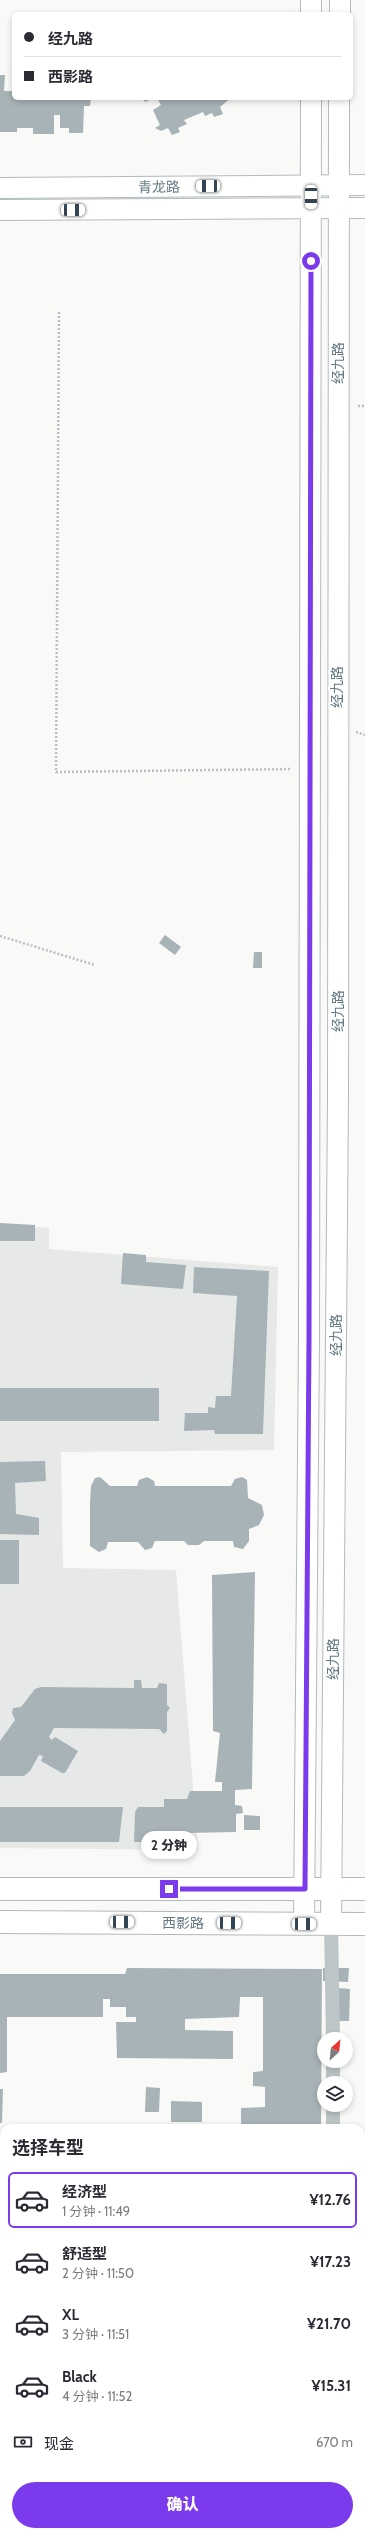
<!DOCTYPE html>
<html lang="zh">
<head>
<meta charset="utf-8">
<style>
  :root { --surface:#fff; --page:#f7f7f7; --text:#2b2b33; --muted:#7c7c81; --line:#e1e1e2; --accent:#7c3aed }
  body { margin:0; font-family:Cabin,"Noto Sans SC",sans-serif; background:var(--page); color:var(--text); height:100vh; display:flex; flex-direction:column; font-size:15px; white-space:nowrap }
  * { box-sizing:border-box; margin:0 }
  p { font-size:13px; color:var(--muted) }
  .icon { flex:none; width:22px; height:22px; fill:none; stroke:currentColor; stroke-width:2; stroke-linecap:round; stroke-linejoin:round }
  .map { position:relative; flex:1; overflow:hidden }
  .panel { position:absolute; left:0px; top:2124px; width:365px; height:412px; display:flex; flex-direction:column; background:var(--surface); border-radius:12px 12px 0 0; box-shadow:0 2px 6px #0003 }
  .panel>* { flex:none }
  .hud { position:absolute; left:12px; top:12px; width:341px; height:88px; border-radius:6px; box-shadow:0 2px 6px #0003; display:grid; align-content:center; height:88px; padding:0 12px; background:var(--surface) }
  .needle { width:26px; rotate:27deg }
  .fabs { position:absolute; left:317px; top:2032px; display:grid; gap:8px }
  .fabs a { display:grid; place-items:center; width:36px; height:36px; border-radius:50%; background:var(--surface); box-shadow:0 2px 6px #0003; font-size:20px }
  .end { position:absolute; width:18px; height:18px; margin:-9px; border:5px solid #7c3aed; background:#fff; box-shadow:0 0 0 2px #fff }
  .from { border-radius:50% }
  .bubble { position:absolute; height:28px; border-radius:14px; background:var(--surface); box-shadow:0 2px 6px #0003; font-size:13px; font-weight:800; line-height:28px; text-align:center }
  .car { position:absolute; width:12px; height:24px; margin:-12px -6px; border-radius:5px; box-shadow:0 0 3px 1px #0007; background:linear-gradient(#fff 24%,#345 0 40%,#fff 0 76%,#345 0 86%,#fff 0) }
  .hud b { display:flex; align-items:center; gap:14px; height:38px; font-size:15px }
  .hud b+b { border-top:1px solid var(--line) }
  .hud i { width:10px; height:10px; background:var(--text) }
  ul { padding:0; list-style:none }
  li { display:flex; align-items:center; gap:12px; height:56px; margin:0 8px 6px; padding:0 4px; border:2px solid transparent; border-radius:6px }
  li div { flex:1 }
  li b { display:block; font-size:15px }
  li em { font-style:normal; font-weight:800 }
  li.on { border-color:var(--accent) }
  li>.icon { width:36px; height:36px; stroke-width:1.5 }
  h2 { padding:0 12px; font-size:18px; line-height:48px }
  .pay { display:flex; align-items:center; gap:10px; height:44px; padding:0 12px; font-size:15px }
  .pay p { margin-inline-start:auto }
  .button { display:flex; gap:8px; margin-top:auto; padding:8px 12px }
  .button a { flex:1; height:46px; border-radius:24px; background:var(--accent); color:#fff; font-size:16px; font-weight:800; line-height:46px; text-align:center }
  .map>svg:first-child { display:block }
</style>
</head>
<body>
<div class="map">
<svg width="365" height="2536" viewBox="0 0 365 2536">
  <rect width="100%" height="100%" fill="#f9f9f7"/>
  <polygon fill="#e7e9e8" points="0,1224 49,1228 49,1249 278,1267 274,1450 61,1452 63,1568 176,1570 198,1850 0,1848"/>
  <g fill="#a7b3b6">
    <polygon points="0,75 5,75 4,91 14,91 14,98 91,98 90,106 84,106 83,133 69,133 69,128 60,128 60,115 54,115 54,134 33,134 33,128 17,128 17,132 0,132"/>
    <polygon points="142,98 154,98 145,102"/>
    <polygon points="157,98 231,98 220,107 223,114 214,117 212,113 205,116 203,112 184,120 187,124 178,128 180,132 172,135 168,128 161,131 155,128 160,125 153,110 161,105"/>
    <polygon points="165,935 181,947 175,955 159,943"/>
    <polygon points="254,952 262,952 262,968 253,968"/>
    <polygon points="0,1223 35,1225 35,1241 0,1241"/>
    <polygon points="123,1253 146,1255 146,1262 186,1265 183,1289 121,1284"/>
    <polygon points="194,1267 269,1271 263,1434 215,1434 214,1430 184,1431 185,1413 208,1413 208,1407 215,1408 216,1396 231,1396 237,1296 193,1293"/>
    <rect x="0" y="1388" width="159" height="33"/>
    <polygon points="45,1461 46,1481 15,1483 16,1514 39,1518 39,1535 0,1534 0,1462"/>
    <polygon points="100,1477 110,1486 137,1486 139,1480 147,1477 154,1481 155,1486 231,1486 235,1479 242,1477 247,1480 248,1498 262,1505 264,1515 259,1525 249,1529 249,1541 243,1549 234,1547 233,1541 204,1541 199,1545 188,1545 184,1541 155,1541 152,1548 145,1550 138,1542 108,1542 106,1549 99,1552 90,1546 90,1503 91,1486 95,1478"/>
    <rect x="0" y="1540" width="19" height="44"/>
    <polygon points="255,1572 252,1789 235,1790 235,1805 242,1806 243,1813 236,1814 236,1832 187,1833 187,1842 134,1842 135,1812 138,1807 164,1807 164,1799 187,1799 190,1791 222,1791 222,1782 215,1782 220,1733 213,1731 212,1575"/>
    <polygon points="134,1680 141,1680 142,1688 157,1688 159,1683 167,1684 167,1705 170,1708 167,1712 167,1731 164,1734 159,1729 54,1728 49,1737 52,1740 55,1737 78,1751 65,1773 62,1773 41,1761 43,1756 39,1755 30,1771 24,1776 0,1776 0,1741 15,1720 12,1713 13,1708 21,1707 35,1689 41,1687 134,1688"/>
    <polygon points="0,1807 123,1807 119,1842 0,1842"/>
    <polygon points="244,1815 260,1816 260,1830 244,1830"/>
    <polygon points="127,1968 322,1969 321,2128 241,2128 241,2108 265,2107 265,2087 253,2086 253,2072 263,2071 263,1997 240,1997 239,2017 185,2019 185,2030 233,2031 233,2059 117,2058 116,2022 136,2022 136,2017 126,2017 126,2007 110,2007 110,1999 103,1999 103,2017 7,2017 7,2072 0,2073 0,1974 125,1974"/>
    <polygon points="323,1968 349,1968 348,1982 323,1981"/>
    <polygon points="338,1988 350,1989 349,2021 338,2021"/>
    <polygon points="146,2087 160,2088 159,2112 145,2112"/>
    <polygon points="0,2089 3,2089 2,2123 0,2123"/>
    <polygon points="171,2101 202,2102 202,2122 171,2122"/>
    <rect x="0" y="2133" width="4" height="35"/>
    <polygon points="0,2189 3,2189 4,2208 4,2385 0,2385"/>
    <polygon points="0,2394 4,2394 4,2418 0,2417"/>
    <polygon points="0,2429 4,2429 4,2471 2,2471 2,2461 0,2461"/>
    <rect x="0" y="2481" width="4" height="21"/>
  </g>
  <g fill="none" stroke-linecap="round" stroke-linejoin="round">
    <g stroke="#b2bbbe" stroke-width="22">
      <g id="secondary">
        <polyline points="311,14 311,0"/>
        <polyline points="340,14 340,0"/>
        <polyline points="0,188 365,185"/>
        <polyline points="0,210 365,208"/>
        <polyline points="304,1924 309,1339 311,98"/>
        <polyline points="331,1924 338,1100 339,98"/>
      </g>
    </g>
    <g stroke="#b1b9bc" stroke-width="24">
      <g id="primary">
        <polyline points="0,1889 365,1889"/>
        <polyline points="0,1922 365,1924"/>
      </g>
    </g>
    <g stroke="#babfc1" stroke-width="2.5" stroke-dasharray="2 2" stroke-linecap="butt">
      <polyline points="59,312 56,772 292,769"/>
      <polyline points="358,406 365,406"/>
      <polyline points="356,732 365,735"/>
      <polyline points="0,936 95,965"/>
    </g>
    <g stroke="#bdc5c7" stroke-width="14">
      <polyline points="331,1924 333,2039"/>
      <polyline points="333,2061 333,2083"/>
      <polyline points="333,2105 333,2128"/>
      <polyline points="338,2532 338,2536"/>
    </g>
    <use href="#secondary" stroke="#fff" stroke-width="20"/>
    <use href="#primary" stroke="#fff" stroke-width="22"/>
  </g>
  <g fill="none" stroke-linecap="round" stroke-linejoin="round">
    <polyline stroke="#7c3aed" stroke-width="5" points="169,1889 305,1889 309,1339 311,261"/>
  </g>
  <g text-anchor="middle" stroke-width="4" stroke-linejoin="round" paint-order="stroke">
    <g font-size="14" fill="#647a82" stroke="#fff">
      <text transform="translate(159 187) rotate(-1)" y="5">青龙路</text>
      <text transform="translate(338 363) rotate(-90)" y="5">经九路</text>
      <text transform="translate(337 687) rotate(-90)" y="5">经九路</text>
      <text transform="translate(338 1011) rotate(-90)" y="5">经九路</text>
      <text transform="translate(336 1335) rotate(-90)" y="5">经九路</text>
      <text transform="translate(333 1659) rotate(-90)" y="5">经九路</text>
      <text x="183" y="1928">西影路</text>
    </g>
  </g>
</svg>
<div class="fabs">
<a><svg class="needle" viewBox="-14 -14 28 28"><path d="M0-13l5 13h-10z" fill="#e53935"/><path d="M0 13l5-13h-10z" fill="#7c7c81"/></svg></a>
<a><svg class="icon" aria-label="layers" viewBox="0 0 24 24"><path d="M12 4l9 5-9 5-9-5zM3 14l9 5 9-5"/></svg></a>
</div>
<i class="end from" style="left:311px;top:261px"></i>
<i class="end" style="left:169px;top:1889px"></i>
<div class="bubble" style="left:141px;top:1831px;width:56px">2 分钟</div>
<i class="car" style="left:208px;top:186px;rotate:270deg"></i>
<i class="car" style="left:311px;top:197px;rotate:180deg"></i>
<i class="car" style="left:73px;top:210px;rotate:90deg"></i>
<i class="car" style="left:122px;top:1922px;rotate:90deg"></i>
<i class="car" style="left:229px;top:1923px;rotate:90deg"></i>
<i class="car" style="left:304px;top:1924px;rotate:90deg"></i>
<div class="hud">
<b><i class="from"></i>经九路</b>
<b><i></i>西影路</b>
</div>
<section class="panel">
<h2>选择车型</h2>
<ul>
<li class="on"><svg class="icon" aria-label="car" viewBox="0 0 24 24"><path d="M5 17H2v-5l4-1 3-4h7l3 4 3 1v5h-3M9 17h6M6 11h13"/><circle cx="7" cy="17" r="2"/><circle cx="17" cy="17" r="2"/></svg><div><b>经济型</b><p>1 分钟 · 11:49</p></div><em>¥12.76</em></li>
<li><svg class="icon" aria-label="car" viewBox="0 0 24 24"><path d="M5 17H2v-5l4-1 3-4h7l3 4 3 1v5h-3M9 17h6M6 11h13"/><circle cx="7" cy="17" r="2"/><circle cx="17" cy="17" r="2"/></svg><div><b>舒适型</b><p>2 分钟 · 11:50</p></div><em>¥17.23</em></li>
<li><svg class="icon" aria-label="car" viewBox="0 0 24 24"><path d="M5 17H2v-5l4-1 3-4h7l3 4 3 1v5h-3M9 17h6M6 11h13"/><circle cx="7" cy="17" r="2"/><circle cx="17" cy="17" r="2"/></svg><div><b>XL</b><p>3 分钟 · 11:51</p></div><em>¥21.70</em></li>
<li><svg class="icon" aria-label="car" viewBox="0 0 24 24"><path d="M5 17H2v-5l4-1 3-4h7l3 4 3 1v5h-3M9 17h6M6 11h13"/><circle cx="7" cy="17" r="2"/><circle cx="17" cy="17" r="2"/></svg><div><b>Black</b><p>4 分钟 · 11:52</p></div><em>¥15.31</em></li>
</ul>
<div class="pay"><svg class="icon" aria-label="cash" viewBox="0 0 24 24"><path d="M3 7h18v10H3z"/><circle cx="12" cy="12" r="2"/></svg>现金<p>670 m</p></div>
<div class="button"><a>确认</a></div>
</section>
</div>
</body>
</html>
